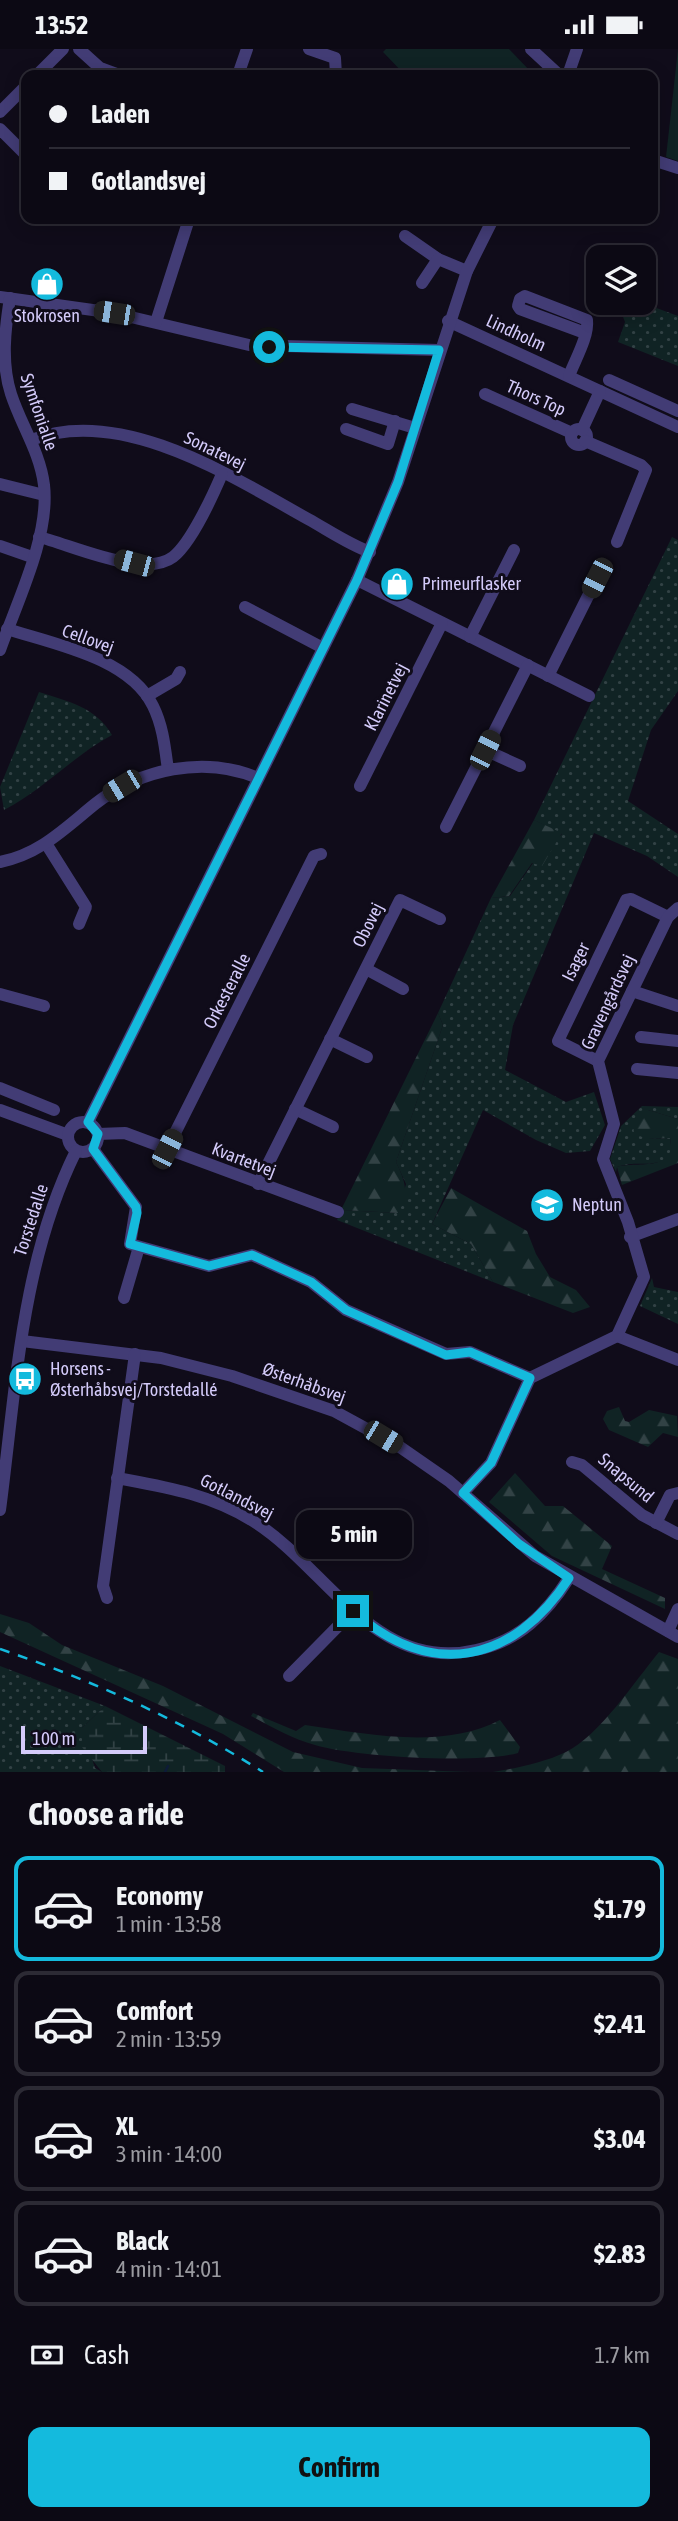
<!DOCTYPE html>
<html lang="en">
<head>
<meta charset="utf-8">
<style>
  :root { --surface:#0c0914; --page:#1a1722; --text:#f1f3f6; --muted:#9a9aa0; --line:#2c2a34; --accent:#14badd }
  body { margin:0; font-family:"Asap Condensed",sans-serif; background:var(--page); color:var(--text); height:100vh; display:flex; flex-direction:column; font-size:26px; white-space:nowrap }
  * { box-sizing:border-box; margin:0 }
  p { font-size:23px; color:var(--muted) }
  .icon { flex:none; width:38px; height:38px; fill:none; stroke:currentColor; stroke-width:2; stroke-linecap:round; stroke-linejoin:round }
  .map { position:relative; height:1723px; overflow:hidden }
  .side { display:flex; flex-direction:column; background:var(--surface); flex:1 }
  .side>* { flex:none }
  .top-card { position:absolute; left:21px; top:21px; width:637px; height:154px; border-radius:14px; box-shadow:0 4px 18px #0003,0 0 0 2px var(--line); display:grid; align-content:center; height:154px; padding:0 28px; background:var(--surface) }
  .controls { position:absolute; left:586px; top:196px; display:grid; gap:14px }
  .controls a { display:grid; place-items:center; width:70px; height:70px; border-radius:14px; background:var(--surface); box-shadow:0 4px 18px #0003,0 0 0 2px var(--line); font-size:35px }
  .scale { position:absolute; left:21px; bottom:18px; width:126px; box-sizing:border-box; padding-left:7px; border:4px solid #d4cbfa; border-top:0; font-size:19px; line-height:24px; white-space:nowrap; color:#d4cbfa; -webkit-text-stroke:5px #100c1a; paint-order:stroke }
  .end { position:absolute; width:32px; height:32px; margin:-16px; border:9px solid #14badd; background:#111; box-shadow:0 0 0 4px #111 }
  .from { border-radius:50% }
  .bubble { position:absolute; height:49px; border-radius:14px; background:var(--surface); box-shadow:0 4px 18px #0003,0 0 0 2px var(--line); font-size:23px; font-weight:700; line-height:49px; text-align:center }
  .car { position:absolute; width:21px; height:42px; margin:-21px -10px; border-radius:9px; box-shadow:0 0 5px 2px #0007; background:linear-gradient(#222 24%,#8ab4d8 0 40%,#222 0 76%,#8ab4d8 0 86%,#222 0) }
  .top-card b { display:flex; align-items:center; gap:24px; height:66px; font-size:26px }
  .top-card b+b { border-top:2px solid var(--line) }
  .top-card i { width:18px; height:18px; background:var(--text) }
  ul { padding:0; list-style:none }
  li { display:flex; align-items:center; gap:21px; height:105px; margin:0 14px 10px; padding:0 14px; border:4px solid var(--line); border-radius:14px }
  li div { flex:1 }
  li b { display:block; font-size:26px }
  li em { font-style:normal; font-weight:700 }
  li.selected { border-color:var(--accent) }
  li>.icon { width:63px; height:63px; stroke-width:1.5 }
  h2 { padding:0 28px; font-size:32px; line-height:84px }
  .pay { display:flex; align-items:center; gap:18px; height:77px; padding:0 28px; font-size:26px }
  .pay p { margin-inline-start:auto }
  .primary-button { display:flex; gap:14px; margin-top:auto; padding:14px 28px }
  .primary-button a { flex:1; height:80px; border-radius:14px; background:var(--accent); color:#111; font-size:28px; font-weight:700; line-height:80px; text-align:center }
  .status { display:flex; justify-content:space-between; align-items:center; height:49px; padding:0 35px; background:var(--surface); direction:ltr }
  .status svg { height:19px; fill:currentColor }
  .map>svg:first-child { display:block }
</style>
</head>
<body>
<div class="status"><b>13:52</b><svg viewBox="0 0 49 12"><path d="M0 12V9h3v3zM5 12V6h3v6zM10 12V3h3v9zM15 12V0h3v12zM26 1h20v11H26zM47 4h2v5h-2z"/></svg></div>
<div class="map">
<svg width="678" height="1723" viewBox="0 0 678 1723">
  <defs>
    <pattern id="grass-dots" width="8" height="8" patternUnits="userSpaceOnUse" patternTransform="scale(1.75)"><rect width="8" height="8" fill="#102324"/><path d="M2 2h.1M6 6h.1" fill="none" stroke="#324245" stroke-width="1.8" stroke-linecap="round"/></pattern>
    <pattern id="forest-firs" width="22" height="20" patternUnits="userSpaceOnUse" patternTransform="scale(1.75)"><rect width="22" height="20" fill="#102324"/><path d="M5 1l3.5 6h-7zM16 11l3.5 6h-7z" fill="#324245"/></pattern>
    <pattern id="wetland-marsh" width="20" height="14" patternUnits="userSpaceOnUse" patternTransform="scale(1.75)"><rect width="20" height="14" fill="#102324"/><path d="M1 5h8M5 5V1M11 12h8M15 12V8" fill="none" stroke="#324245"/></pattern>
  </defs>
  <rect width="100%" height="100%" fill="#100c1a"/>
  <g fill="url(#grass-dots)">
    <polygon points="618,254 643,254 678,267 678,317 618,293 625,273"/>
    <polygon points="672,488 678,491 678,642 651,681 628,752 678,785 678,828 647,807 594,784 513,976 505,1021 566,1053 594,1043 605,1076 590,1102 566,1104 536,1091 483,1061 432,1175 471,1195 493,1233 337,1171 341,1161 398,1164 406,1135 396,1113 443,976 438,964 491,849 510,847 533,814 562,785 534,771"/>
    <path d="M39 643C69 653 96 658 112 686 73 707 43 741 4 761L0 738Z"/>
    <path d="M642 1057 678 1058V1070L648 1061V1090L670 1089 672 1103 668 1110C646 1119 637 1111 617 1118L616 1123 610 1110 621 1077Z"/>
    <polygon points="652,1229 654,1238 678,1243 678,1275 640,1257"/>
    <polygon points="0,1617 105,1657 82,1679 95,1719 102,1723 0,1723"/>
  </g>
  <g fill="url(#forest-firs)">
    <polygon points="534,771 562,784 542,817 532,814 509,847 491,849"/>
    <path d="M438 964 443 976 396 1113C405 1132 410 1144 398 1164L341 1161Z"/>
    <path d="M648 1061 678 1070V1114L622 1136 617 1118C633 1112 678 1124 670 1089L648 1090 634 1085 633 1072 639 1062Z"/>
    <polygon points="451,1139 527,1182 536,1205 550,1228 576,1241 590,1258 573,1264 493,1233 471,1195 432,1175"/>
    <polygon points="619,1358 625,1372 629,1373 649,1361 677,1367 678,1388 663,1384 648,1398 609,1381 603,1370 607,1362"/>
    <polygon points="515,1424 545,1457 563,1457 612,1497 602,1520 665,1549 665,1560 552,1507 489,1453"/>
    <polygon points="0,1565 29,1574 62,1596 163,1637 293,1703 362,1719 470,1723 284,1723 223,1685 0,1583"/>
    <path d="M659 1603 678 1610V1723H493C517 1719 543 1714 566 1703 599 1687 635 1632 659 1603Z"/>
    <path d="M253 1664 296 1682 305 1676C367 1685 443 1701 500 1671L520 1698 518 1704C478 1715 355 1708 315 1696 292 1690 272 1678 251 1667Z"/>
  </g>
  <polygon fill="url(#wetland-marsh)" points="105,1657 225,1717 225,1723 102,1723 82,1698 82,1679"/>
  <g fill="#102324">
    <polygon points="386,0 509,0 534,26 405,26 383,3"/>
    <polygon points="678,0 678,112 666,108"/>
  </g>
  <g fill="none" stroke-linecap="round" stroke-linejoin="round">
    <polyline stroke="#0e1b38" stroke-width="2.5" points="165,1723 168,1717"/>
    <g stroke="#423c75" stroke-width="12">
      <polyline points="79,0 100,19 119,26"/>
      <polyline points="309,0 335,9 336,26"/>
      <polyline points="531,0 559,26"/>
      <polyline points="37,26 63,0"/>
      <polyline points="238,26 247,0"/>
      <polyline points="568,26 577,0"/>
      <polyline points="0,63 26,37"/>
      <polyline points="0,80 26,106"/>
      <polyline points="653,111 678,119"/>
      <polyline points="405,187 438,210 467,222"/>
      <polyline points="422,234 438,210"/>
      <polyline points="0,248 114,264 249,296 439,301"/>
      <polyline points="448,272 678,378"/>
      <polyline points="156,273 189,170"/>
      <path d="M569 327C575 311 589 287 587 271L525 247 520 250 518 257 520 260 585 284"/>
      <polyline points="609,331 678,362"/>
      <polyline points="485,345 572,384"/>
      <polyline points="352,360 415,379"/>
      <polyline points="346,380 388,395 395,372"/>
      <circle cx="579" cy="388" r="8"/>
      <polyline points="582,381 600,342"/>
      <path d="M31 391C121 356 231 427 308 470 328 481 348 495 370 503"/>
      <polyline points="585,392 641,416 646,421 617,493"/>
      <polyline points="0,435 44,446"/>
      <path d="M39 488C72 496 144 530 173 508 191 494 213 446 222 425"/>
      <polyline points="0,497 32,508"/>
      <polyline points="357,531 589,647"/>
      <polyline points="245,558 323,599"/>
      <path d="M7 580C54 595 130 609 153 657 163 677 165 699 168 721"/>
      <polyline points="470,588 514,501"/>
      <path d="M0 601C17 553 50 487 44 436 40 403 21 376 11 345 1 314 5 280 10 249"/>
      <polyline points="548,627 597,529"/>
      <polyline points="147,647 176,630 180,623"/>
      <polyline points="485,701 520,717"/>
      <polyline points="360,737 442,574"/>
      <polyline points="446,778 528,616"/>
      <polyline points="47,796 86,858 79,875"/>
      <path d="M0 813C40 805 64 780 95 755 140 720 204 706 258 729"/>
      <polyline points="366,920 403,940"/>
      <polyline points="632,942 678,957"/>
      <polyline points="0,945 44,957"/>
      <polyline points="641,988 678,992"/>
      <polyline points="330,990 367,1008"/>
      <polyline points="598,1012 558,992 626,851 631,850 668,868"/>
      <polyline points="637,1020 678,1024"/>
      <polyline points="0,1039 54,1061"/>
      <polyline points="295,1060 333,1078"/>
      <polyline points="0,1061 68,1086"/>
      <circle cx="83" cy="1088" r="15"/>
      <polyline points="88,1073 357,531 398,433 467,222 493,170"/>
      <polyline points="98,1085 125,1084 338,1163"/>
      <polyline points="93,1100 136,1158 130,1195 209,1217 252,1206 311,1233 346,1261 446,1305 470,1303 530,1329"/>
      <polyline points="167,1100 314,807 321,805"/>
      <polyline points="258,1135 400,851 440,870"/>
      <polyline points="630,1188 678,1170"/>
      <polyline points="124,1249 139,1198"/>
      <polyline points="617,1287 678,1311"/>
      <polyline points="22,1292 161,1309 232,1327 334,1362 400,1398 449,1432 535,1507 678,1588"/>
      <polyline points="572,1413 582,1416 642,1466 678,1485"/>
      <path d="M117 1429C165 1438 210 1445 253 1472 326 1517 375 1625 476 1601 519 1592 546 1565 569 1529"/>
      <polyline points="463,1444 491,1414 530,1329 617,1287 644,1228 628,1173 603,1110 614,1075 598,1012 668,868 678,859"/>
      <path d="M0 1461C16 1340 21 1213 76 1102"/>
      <polyline points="656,1474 670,1446 678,1444"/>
      <polyline points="107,1549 103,1537 135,1305"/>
      <polyline points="668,1582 678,1560"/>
      <polyline points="289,1627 353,1562"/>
    </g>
    <path stroke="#14badd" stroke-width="2.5" stroke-dasharray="10 9" stroke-linecap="butt" d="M0 1600C91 1631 181 1671 263 1723"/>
  </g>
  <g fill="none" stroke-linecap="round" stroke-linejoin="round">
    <path stroke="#14badd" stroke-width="9" d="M269 298 439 301 398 433 357 531 88 1073 98 1085 93 1100 136 1158 137 1164 130 1195 209 1217 252 1206 311 1233 346 1261 446 1306 470 1303 530 1329 491 1414 463 1444 519 1495 569 1529C514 1614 431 1632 353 1562"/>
  </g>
  <defs>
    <g id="shop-disc" transform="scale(1.75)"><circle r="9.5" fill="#14badd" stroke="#100c1a"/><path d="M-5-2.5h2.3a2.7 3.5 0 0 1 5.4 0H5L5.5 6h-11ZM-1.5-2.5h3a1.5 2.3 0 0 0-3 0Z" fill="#fff"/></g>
    <g id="school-disc" transform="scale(1.75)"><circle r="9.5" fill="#14badd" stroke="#100c1a"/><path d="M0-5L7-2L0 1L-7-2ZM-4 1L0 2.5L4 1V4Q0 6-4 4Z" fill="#fff"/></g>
    <g id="bus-disc" transform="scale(1.75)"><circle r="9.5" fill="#14badd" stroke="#100c1a"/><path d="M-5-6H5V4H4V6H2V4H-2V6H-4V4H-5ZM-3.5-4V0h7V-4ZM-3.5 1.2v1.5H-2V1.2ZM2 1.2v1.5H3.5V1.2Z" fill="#fff"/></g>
  </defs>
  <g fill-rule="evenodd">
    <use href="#shop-disc" x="47" y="235"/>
    <use href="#shop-disc" x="397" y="535"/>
    <use href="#school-disc" x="547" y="1156"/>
    <use href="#bus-disc" x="25" y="1330"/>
  </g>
  <g text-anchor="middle" stroke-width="6" stroke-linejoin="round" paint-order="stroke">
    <g font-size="18" fill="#d4cbfa" stroke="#100c1a" text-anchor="start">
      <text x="47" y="273" text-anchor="middle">Stokrosen</text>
      <text x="422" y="541">Primeurflasker</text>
      <text x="572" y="1162">Neptun</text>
      <text x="50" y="1326">Horsens -<tspan x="50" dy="21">Østerhåbsvej/Torstedallé</tspan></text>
    </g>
    <g font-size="18" fill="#d4cbfa" stroke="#100c1a">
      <text transform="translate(516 284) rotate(25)" y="6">Lindholm</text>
      <text transform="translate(536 349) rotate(24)" y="6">Thors Top</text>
      <text transform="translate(39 363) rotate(71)" y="6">Symfonialle</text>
      <text transform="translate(215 402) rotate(26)" y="6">Sonatevej</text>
      <text transform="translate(88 590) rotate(20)" y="6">Cellovej</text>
      <text transform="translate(386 648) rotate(-63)" y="6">Klarinetvej</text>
      <text transform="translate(368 876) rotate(-64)" y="6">Obovej</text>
      <text transform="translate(576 913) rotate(-64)" y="6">Isager</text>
      <text transform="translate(227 942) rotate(-63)" y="6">Orkesteralle</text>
      <text transform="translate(608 953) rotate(-65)" y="6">Gravengårdsvej</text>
      <text transform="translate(244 1111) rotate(21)" y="6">Kvartetvej</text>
      <text transform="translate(31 1171) rotate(-72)" y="6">Torstedalle</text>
      <text transform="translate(304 1334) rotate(20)" y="6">Østerhåbsvej</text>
      <text transform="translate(626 1429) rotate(40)" y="6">Snapsund</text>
      <text transform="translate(237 1448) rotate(27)" y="6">Gotlandsvej</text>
    </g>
  </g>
</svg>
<div class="controls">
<a><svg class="icon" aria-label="layers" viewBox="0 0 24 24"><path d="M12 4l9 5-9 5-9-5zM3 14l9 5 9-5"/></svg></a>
</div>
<div class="scale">100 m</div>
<i class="end from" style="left:269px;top:298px"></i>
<i class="end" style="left:353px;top:1562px"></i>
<div class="bubble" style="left:296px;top:1461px;width:116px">5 min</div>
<i class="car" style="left:114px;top:264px;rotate:279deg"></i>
<i class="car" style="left:134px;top:514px;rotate:285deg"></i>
<i class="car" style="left:597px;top:529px;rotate:207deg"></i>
<i class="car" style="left:485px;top:701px;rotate:26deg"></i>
<i class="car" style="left:122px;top:737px;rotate:239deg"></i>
<i class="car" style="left:167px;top:1100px;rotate:27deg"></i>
<i class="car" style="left:383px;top:1388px;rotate:121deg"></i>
<div class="top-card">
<b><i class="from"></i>Laden</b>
<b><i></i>Gotlandsvej</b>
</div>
</div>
<section class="side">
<h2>Choose a ride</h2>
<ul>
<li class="selected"><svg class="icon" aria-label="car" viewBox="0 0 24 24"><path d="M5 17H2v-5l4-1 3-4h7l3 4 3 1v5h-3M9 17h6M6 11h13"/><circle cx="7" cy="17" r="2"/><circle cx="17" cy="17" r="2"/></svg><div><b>Economy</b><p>1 min · 13:58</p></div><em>$1.79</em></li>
<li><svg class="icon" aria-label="car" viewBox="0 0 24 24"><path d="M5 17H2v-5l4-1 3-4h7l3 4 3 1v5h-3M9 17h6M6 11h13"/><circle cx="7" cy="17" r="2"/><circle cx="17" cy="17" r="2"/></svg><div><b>Comfort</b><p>2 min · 13:59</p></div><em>$2.41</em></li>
<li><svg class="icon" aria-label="car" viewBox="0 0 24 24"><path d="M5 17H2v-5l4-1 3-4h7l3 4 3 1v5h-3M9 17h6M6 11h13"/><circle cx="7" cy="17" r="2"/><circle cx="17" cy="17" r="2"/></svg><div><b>XL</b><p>3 min · 14:00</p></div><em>$3.04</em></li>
<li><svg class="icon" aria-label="car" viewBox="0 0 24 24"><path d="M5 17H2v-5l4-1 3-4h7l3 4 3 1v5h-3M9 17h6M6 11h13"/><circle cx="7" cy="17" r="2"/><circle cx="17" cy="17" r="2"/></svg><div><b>Black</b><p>4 min · 14:01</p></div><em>$2.83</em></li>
</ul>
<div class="pay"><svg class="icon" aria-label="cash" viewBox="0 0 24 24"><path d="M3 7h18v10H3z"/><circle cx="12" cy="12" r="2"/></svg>Cash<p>1.7 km</p></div>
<div class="primary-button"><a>Confirm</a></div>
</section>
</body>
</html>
